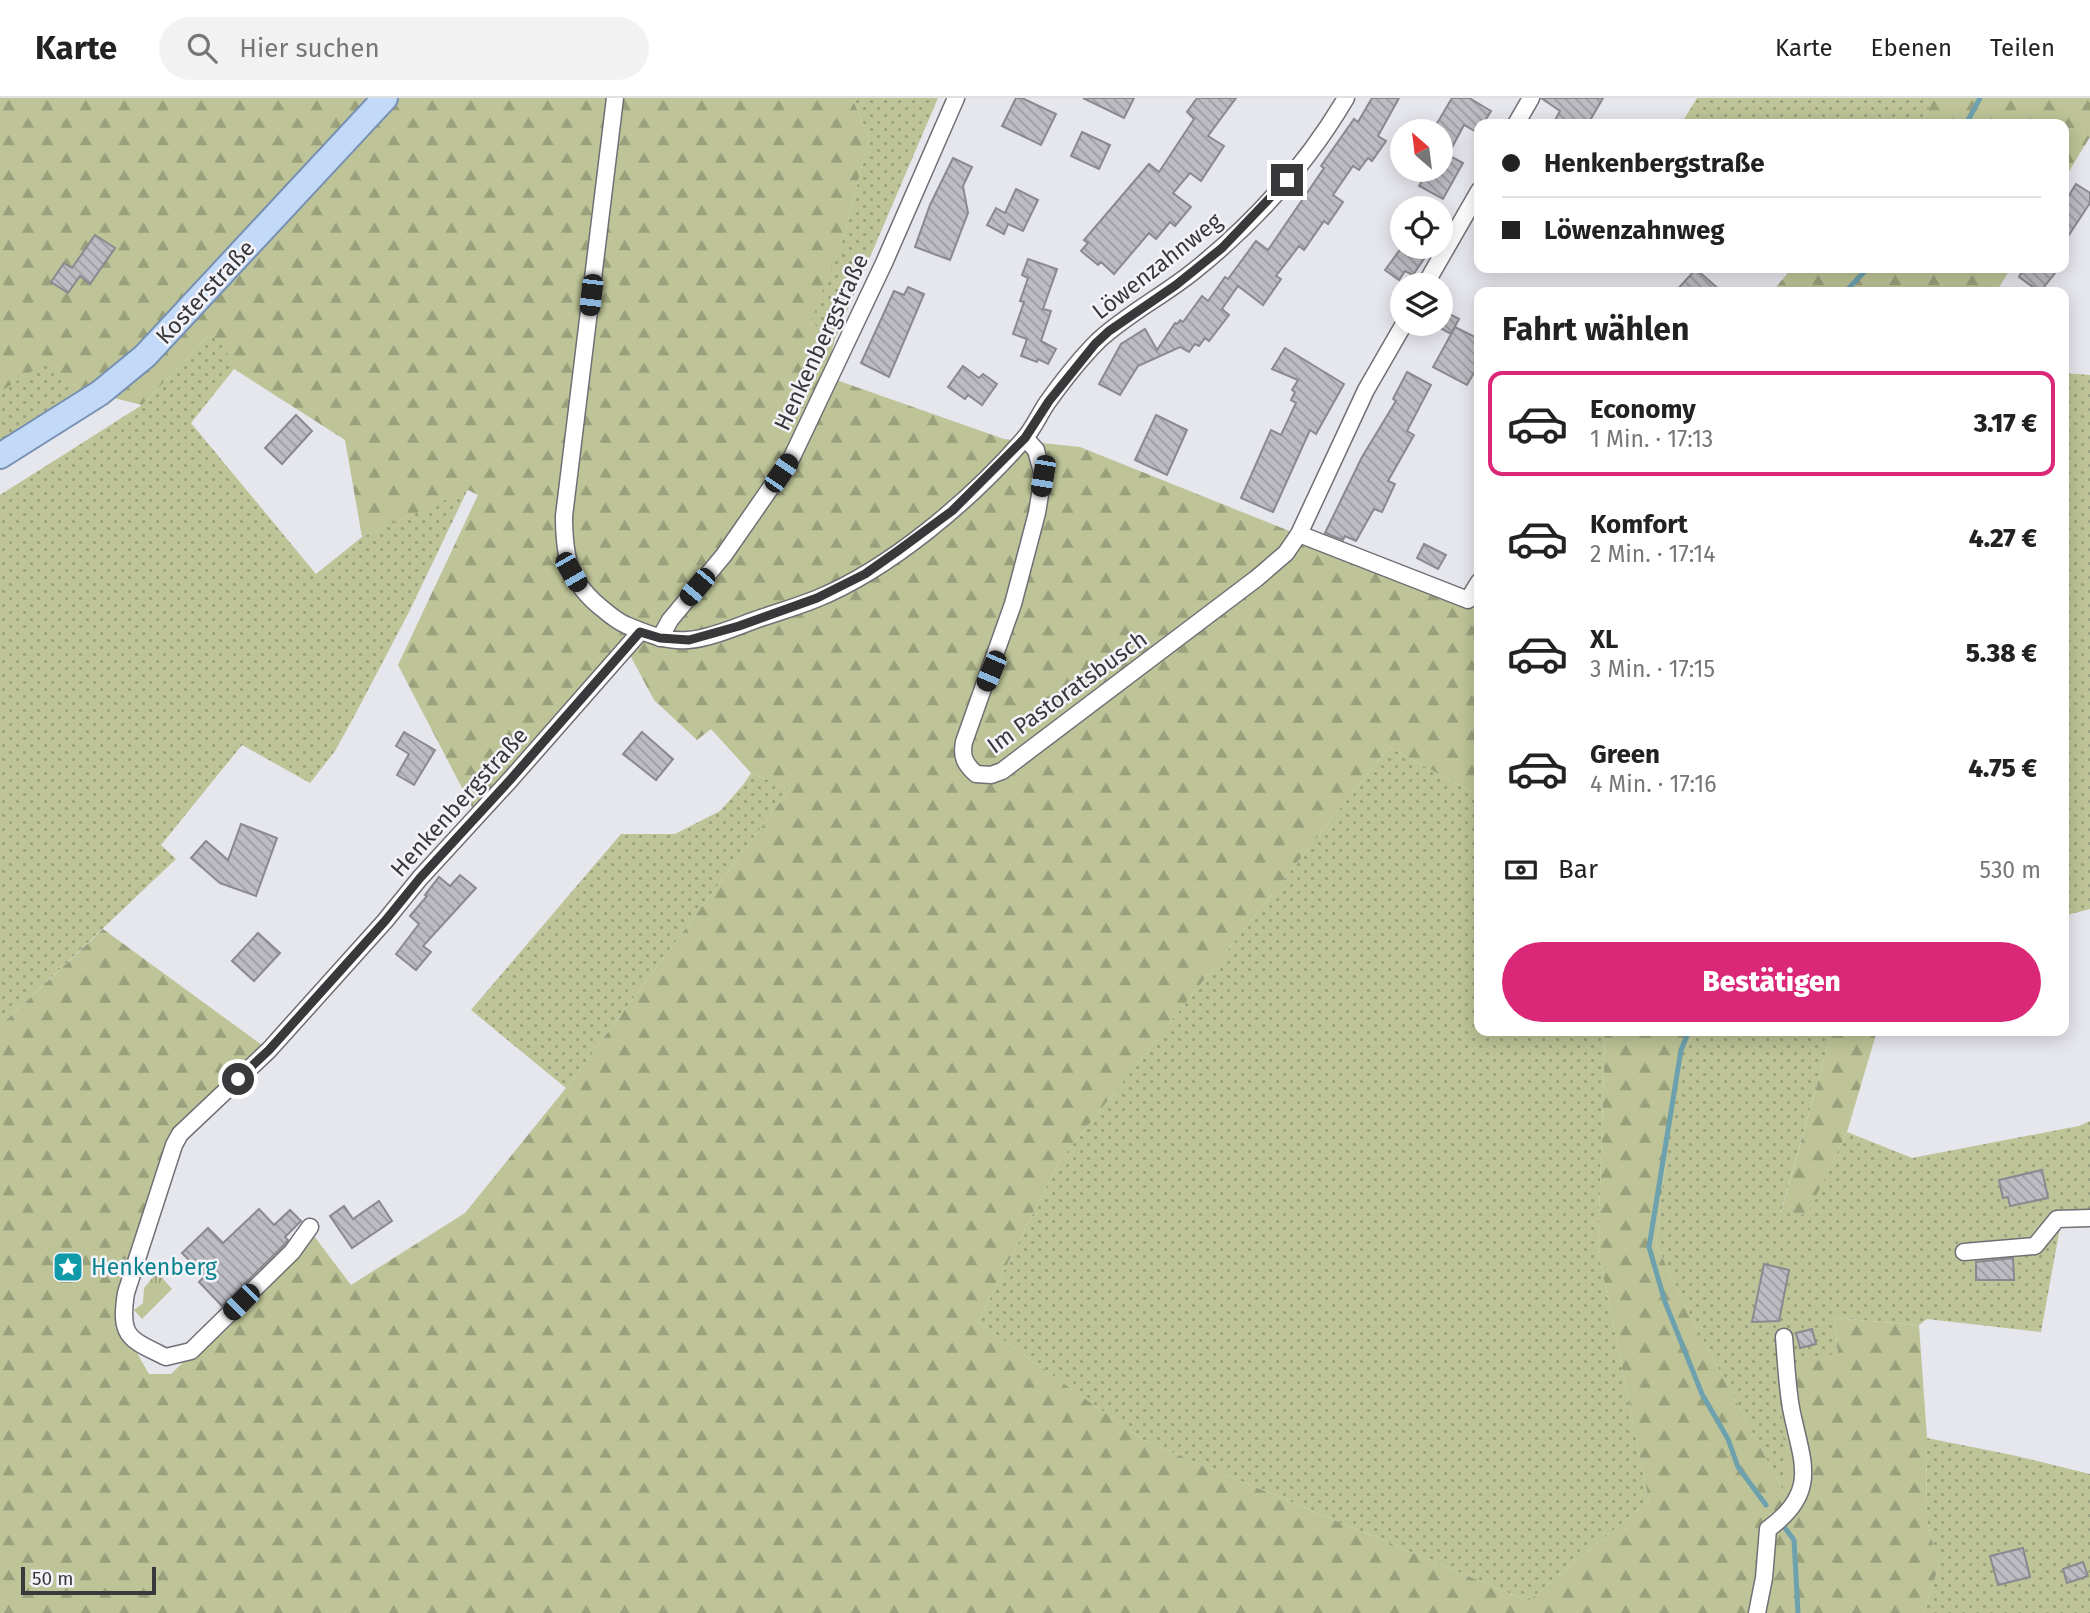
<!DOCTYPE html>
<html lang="de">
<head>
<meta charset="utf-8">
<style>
  :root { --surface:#fff; --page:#f2f2f2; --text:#222; --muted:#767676; --line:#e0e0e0; --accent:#db2777 }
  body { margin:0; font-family:"Fira Sans",sans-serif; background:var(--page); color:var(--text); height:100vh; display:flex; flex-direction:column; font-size:26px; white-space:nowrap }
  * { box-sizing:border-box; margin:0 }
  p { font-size:23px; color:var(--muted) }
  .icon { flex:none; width:38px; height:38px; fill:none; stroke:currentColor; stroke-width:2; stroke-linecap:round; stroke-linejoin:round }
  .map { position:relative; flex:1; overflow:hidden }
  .details { position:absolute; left:1474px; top:189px; width:595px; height:749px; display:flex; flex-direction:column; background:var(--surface); border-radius:14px; box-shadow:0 4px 18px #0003 }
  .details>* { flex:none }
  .banner { position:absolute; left:1474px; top:21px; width:595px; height:154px; border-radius:14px; box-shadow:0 4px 18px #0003; display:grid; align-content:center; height:154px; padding:0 28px; background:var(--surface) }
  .needle { width:46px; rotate:332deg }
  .fabs { position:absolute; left:1390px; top:21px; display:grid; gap:14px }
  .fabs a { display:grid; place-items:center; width:63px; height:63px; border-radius:50%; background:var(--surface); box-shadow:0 4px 18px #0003; font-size:35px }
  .scale { position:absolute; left:21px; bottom:18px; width:135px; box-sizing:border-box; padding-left:7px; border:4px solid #39393b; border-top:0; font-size:19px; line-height:24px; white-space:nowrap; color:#39393b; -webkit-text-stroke:5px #f3f3fa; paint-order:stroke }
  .end { position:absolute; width:32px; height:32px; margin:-16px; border:9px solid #39393b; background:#fff; box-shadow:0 0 0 4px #fff }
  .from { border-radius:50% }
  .car { position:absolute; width:21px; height:42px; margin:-21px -10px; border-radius:9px; box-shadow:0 0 5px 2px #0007; background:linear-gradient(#222 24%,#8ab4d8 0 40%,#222 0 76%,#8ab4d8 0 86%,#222 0) }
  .banner b { display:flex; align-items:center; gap:24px; height:66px; font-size:26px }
  .banner b+b { border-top:2px solid var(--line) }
  .banner i { width:18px; height:18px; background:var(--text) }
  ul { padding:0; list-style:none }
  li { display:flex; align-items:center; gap:21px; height:105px; margin:0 14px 10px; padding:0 14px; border:4px solid transparent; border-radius:14px }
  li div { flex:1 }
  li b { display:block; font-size:26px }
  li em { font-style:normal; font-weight:800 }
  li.on { border-color:var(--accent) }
  li>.icon { width:63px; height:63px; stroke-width:1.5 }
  h2 { padding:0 28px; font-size:32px; line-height:84px }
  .pay { display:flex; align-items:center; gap:18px; height:77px; padding:0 28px; font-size:26px }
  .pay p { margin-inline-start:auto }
  .action { display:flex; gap:14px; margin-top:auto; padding:14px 28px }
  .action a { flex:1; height:80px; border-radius:42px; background:var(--accent); color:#fff; font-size:28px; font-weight:800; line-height:80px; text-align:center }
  header { display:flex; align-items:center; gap:42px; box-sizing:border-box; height:98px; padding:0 35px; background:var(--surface); border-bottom:2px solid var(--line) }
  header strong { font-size:33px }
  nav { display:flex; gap:38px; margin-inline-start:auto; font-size:24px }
  .search { width:490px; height:63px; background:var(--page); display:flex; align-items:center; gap:18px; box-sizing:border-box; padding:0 24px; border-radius:38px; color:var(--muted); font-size:26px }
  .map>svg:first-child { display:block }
</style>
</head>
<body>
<header>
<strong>Karte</strong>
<div class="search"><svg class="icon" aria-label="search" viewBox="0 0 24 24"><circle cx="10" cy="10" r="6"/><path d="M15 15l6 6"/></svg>Hier suchen</div>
<nav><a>Karte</a><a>Ebenen</a><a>Teilen</a></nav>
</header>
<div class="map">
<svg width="2090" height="1515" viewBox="0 0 2090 1515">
  <defs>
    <pattern id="grass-dots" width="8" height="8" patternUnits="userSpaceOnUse" patternTransform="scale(1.75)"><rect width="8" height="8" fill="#bec497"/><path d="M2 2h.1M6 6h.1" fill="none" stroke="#9ba07c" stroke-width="1.8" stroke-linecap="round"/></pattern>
    <pattern id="forest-firs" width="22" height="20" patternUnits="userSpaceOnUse" patternTransform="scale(1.75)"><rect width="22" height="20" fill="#bec497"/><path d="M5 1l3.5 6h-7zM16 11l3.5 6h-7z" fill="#9ba07c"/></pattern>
    <pattern id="park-tufts" width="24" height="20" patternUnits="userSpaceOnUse" patternTransform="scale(1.75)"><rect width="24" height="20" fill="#bec497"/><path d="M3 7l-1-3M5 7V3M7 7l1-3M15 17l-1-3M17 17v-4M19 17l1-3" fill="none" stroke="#9ba07c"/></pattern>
    <pattern id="building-back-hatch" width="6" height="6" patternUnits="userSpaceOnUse" patternTransform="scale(1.75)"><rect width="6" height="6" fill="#bcbcc3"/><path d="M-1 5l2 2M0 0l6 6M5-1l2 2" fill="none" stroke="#9a9aa0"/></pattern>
  </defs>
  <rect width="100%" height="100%" fill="#e6e6ed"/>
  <g fill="url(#grass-dots)">
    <polygon points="852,0 938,0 835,241 810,224 846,131 869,39"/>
    <polygon points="1697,0 1935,0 1920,26 1681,26"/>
    <polygon points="207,239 222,241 234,271 191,325 316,476 362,439 468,391 409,514 357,613 335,653 310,685 242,647 161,747 176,761 0,928 0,397 142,307"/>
    <polygon points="46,263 81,292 0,343 0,294"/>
    <polygon points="2063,275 2090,277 2090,811 2063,818"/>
    <polygon points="1389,649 1479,698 1479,933 1605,933 1598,1152 1649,1403 1528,1503 1143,1342 978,1224 1059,1064"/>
    <polygon points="751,675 790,691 566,990 471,912 621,736 675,736 720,713 743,687"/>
    <polygon points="1699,933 1832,933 1781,1114 1807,1116 1847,1034 1912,1060 2079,1028 2090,1023 2090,1125 2060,1130 2041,1234 1927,1221 1919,1227 1834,1220 1838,1255 1789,1404 1687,1211 1656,1146 1678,957"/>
    <polygon points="1927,1340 2012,1357 2090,1376 2090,1515 1923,1515 1939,1468 1926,1419"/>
  </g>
  <g fill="url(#forest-firs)">
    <polygon points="0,0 852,0 869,39 846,131 811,224 835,241 825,278 1004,341 1080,349 1464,503 1479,504 1479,698 1389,649 1059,1064 978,1224 1143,1342 1528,1503 1649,1403 1598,1152 1605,933 1699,933 1678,957 1656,1146 1687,1211 1788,1402 1778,1268 1838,1255 1834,1220 1919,1227 1927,1340 1926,1419 1939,1468 1923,1515 0,1515 0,928 103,831 266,950 193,1019 162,1088 115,1217 149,1276 171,1276 314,1138 351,1187 465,1115 566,990 790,691 751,675 711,631 697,642 654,602 622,542 474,713 398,567 478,397 468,392 362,439 345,342 234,271 221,241 207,239 142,307 81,292 46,264 0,294"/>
    <polygon points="1935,0 2090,0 2090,39 2063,83 2063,26 1920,26"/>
    <polygon points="1792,170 2011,170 1996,194 1772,194"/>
    <polygon points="1832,933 1877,933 1847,1034 1807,1117 1781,1115"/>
  </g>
  <polygon fill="url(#park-tufts)" points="157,1174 172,1191 142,1221 134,1212 143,1205 144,1190"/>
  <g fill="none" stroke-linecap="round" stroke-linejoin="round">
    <g stroke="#6ea1ae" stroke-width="5">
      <polyline points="1966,26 1980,0"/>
      <polyline points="1845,194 1868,170"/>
      <polyline points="1689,933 1681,952 1649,1149 1665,1204 1702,1296 1728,1341 1738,1369 1766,1407"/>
      <polyline points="1785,1430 1794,1442 1798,1515"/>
    </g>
  </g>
  <g fill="url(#building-back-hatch)" stroke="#89898f" stroke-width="2">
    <polygon points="1016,0 1022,0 1056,16 1041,47 1002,28"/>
    <polygon points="1083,0 1134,0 1124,20"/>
    <polygon points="1197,0 1236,0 1208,38 1224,48 1201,83 1190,75 1173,95 1191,109 1175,128 1170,124 1156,141 1149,135 1114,176 1101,164 1098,167 1081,153 1088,145 1084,142 1149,66 1159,74 1194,21 1187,14"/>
    <polygon points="1372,0 1399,0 1378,38 1386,43 1372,63 1368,60 1359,72 1353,68 1333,97 1343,104 1328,126 1324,123 1304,152 1299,148 1276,178 1281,181 1263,207 1238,188 1222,211 1229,217 1209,243 1205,240 1199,248 1195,246 1189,254 1180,249 1138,268 1120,297 1099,286 1121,246 1145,231 1157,252 1175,225 1177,226 1180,222 1183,224 1202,198 1208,203 1225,179 1228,181 1256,143 1268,152 1324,70 1321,68 1354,21 1358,24"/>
    <polygon points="1452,0 1469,0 1491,13 1483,26 1479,26 1478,35 1464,27 1448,57 1463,65 1443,101 1419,88 1429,72 1440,72 1440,29 1436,27"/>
    <polygon points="1541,0 1603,0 1588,26 1553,26 1560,13"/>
    <polygon points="1082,34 1110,47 1099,71 1071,58"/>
    <polygon points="953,60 972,69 963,88 968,115 950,162 915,149 930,107"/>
    <polygon points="2076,86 2090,95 2090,105 2063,146 2063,107"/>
    <polygon points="1016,91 1038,102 1023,133 1008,126 1004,136 987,127 996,110 1005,115"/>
    <polygon points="95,137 115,150 90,186 80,178 68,195 51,184 64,165 72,170"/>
    <polygon points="1402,149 1432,149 1413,177 1405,173 1399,182 1385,172"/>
    <polygon points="1028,161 1057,171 1043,211 1051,213 1041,243 1056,251 1048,266 1038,261 1037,264 1021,258 1027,241 1013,236 1024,204 1020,203 1028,180 1022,177"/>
    <polygon points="2024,170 2059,170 2040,194 2019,179"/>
    <polygon points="1696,171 1722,194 1675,194"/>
    <polygon points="908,189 924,196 889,279 861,265 894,193 904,197"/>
    <polygon points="1440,211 1459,221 1451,236 1440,230"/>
    <polygon points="1455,229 1479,241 1479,266 1467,287 1433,269"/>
    <polygon points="1285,250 1344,286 1316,336 1310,332 1273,414 1241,400 1271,332 1281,337 1296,305 1291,302 1295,294 1292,292 1298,282 1272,271"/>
    <polygon points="963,268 979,280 983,276 997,286 982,307 968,297 965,301 948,289"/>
    <polygon points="1407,274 1431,287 1407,333 1414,337 1388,383 1395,386 1382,414 1374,411 1356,443 1345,438 1343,442 1325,435 1362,359 1396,303 1393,301"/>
    <polygon points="296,317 312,333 282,366 265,350"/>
    <polygon points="1156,317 1187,332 1167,377 1135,362"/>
    <polygon points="1424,446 1446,457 1438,471 1417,460"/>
    <polygon points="404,634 435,652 414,687 397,677 409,656 396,648"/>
    <polygon points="642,634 673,661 656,682 623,656"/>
    <polygon points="241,726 277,740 256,798 220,785 191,760 206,743 228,762"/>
    <polygon points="460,777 476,790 423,848 431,854 416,872 396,856 419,826 410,818 427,798 425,797 439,779 450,788"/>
    <polygon points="258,835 280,855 254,883 232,863"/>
    <polygon points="2042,1072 2048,1100 2010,1108 2008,1099 2003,1100 1999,1082"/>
    <polygon points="379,1103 392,1123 352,1150 330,1118 344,1108 353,1121"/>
    <polygon points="259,1111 274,1127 290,1112 301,1123 285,1139 288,1142 284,1147 222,1208 199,1184 205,1178 182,1155 208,1130 223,1145"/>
    <polygon points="2013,1160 2014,1182 1976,1182 1976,1164"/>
    <polygon points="1764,1166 1789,1172 1779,1223 1752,1224"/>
    <polygon points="1812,1231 1816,1246 1800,1250 1796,1235"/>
    <polygon points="2023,1450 2030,1479 1998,1487 1990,1458"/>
    <polygon points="2083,1464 2088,1478 2067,1485 2063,1471"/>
  </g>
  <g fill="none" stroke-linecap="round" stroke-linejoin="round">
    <g stroke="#6f6f75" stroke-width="19">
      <g id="minor">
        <path d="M615 0 564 418C564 460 569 485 604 512 611 518 617 523 626 527 646 535 665 544 688 542 708 541 736 529 755 522 775 515 796 509 816 501 890 471 972 401 1024 341 1033 331 1039 317 1047 305 1062 284 1080 261 1098 243 1127 216 1163 198 1194 173 1254 125 1307 66 1346 0"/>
        <polyline points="1516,26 1531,0"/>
        <polyline points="1425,187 1479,93"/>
        <path d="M1025 340 1036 352 1043 378 1037 415 1013 506 964 644C961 659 965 666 976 676L991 677 1002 673 1257 480 1286 455 1299 436 1366 292 1404 226"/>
        <polyline points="1299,436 1468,502 1479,484"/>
        <polyline points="660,540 670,522 724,457 792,359 884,165 956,0"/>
        <path d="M310 1129 292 1154 191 1253 166 1259C129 1241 119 1239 126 1195L174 1047 180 1036 269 952 385 823 420 780 510 682 640 534"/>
        <polyline points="1964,1154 2035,1148 2057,1121 2090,1120"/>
        <path d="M1757 1515 1764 1480 1768 1431C1821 1393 1801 1362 1791 1310 1787 1287 1786 1263 1784 1239"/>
      </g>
    </g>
    <g stroke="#7790b2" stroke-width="28">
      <polyline id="primary" points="0,358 100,295 145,258 385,0"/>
    </g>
    <use href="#minor" stroke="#fff" stroke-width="16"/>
    <use href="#primary" stroke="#c2d9f7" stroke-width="24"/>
  </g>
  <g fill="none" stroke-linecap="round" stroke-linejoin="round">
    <polyline stroke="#39393b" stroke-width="9" points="238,981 269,952 385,823 420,780 510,682 640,534 660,540 689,542 739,528 817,500 865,476 899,452 952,413 1025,340 1049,303 1095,246 1109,233 1176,187 1222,150 1287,82"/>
  </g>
  <defs>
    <g id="sight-square" transform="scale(1.575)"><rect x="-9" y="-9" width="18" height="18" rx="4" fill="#0f9aa8" stroke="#f3f3fa"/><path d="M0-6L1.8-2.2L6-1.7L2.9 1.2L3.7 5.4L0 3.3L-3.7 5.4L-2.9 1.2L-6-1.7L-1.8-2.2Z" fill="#fff"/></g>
  </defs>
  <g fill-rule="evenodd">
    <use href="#sight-square" x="68" y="1169"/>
  </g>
  <g text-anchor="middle" stroke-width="5" stroke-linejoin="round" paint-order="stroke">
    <g font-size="23" fill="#39393b" stroke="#f3f3fa">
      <text transform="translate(1157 168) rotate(-38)" y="8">Löwenzahnweg</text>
      <text transform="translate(205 194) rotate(-47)" y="8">Kosterstraße</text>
      <text transform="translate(821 244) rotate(-65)" y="8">Henkenbergstraße</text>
      <text transform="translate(1067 594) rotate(-36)" y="8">Im Pastoratsbusch</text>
      <text transform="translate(459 704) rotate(-48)" y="8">Henkenbergstraße</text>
    </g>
    <g font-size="23" fill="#0d838f" stroke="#f3f3fa" text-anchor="start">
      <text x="91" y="1177">Henkenberg</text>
    </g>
  </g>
</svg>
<div class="fabs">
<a><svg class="needle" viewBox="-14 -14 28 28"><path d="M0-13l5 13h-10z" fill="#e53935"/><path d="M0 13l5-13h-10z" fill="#767676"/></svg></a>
<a><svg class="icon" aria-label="locate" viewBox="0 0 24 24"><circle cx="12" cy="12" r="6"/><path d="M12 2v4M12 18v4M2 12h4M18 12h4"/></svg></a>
<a><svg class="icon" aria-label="layers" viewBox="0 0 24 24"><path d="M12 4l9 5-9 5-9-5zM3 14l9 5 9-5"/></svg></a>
</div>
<div class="scale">50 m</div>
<i class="end from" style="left:238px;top:981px"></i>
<i class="end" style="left:1287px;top:82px"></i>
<i class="car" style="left:591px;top:197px;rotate:187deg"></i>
<i class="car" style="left:781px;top:375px;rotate:34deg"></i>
<i class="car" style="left:1043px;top:378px;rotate:190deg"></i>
<i class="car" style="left:571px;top:474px;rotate:150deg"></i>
<i class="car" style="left:697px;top:489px;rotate:220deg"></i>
<i class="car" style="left:991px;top:573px;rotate:203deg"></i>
<i class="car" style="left:241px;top:1204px;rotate:225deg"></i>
<div class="banner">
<b><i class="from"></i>Henkenbergstraße</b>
<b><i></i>Löwenzahnweg</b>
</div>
<section class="details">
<h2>Fahrt wählen</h2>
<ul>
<li class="on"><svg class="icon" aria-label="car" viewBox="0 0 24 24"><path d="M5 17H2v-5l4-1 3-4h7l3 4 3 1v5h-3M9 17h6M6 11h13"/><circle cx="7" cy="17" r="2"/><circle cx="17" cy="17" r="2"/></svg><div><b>Economy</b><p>1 Min. · 17:13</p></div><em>3.17 €</em></li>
<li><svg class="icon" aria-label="car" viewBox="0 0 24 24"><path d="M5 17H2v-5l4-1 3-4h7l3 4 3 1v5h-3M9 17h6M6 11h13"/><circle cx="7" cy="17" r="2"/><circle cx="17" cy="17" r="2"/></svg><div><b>Komfort</b><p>2 Min. · 17:14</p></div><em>4.27 €</em></li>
<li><svg class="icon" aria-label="car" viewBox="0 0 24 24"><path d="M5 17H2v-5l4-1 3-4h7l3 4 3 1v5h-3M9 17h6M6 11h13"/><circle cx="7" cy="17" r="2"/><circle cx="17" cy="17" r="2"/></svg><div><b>XL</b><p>3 Min. · 17:15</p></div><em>5.38 €</em></li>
<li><svg class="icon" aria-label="car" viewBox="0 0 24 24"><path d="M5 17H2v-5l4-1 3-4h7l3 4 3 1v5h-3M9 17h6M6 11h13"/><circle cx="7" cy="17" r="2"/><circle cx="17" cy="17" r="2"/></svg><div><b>Green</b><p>4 Min. · 17:16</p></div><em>4.75 €</em></li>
</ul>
<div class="pay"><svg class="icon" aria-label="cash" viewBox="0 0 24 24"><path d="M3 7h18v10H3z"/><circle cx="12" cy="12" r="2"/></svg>Bar<p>530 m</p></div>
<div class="action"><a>Bestätigen</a></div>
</section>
</div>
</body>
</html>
